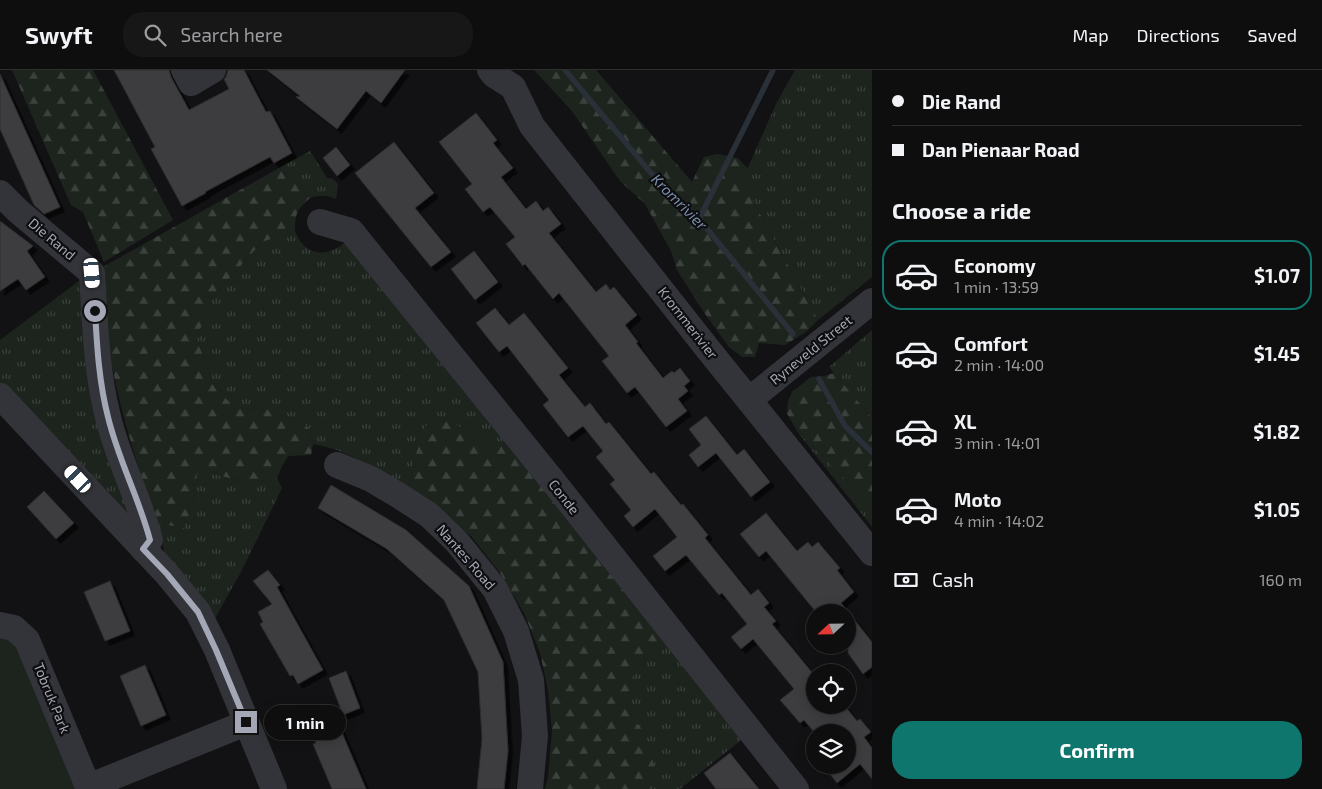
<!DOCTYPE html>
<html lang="en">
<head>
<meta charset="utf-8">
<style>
  :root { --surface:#0e0e0f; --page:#171718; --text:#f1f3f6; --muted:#9b9c9e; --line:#2e2e2f; --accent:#0f766e }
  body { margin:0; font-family:"Exo 2",sans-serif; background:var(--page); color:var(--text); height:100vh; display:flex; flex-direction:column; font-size:19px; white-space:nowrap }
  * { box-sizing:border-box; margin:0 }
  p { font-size:16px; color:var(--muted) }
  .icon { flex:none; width:28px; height:28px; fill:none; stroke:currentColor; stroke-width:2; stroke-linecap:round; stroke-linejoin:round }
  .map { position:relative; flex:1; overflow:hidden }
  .side { display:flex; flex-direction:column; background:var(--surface); width:450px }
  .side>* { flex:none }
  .banner { display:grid; align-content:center; height:110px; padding:0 20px; background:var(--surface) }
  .needle { width:32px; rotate:248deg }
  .controls { position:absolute; left:806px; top:534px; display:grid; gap:10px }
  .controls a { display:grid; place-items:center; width:50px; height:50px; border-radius:50%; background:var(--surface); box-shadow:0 2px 12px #0003,0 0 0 1px var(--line); font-size:25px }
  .end { position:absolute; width:22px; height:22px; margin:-11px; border:6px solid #a4a7b5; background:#111; box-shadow:0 0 0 2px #111 }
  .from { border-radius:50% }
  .bubble { position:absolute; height:35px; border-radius:18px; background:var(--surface); box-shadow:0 2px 12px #0003,0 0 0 1px var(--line); font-size:16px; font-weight:700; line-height:35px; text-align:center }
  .car { position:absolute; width:15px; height:30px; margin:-15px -8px; border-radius:6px; box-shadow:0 0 4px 1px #0007; background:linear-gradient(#fff 24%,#345 0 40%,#fff 0 76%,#345 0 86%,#fff 0) }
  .banner b { display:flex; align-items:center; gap:18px; height:48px; font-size:19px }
  .banner b+b { border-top:1px solid var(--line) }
  .banner i { width:12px; height:12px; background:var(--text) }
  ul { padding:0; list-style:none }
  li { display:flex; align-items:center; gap:15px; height:70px; margin:0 10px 8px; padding:0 10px; border:2px solid transparent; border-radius:20px }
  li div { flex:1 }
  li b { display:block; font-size:19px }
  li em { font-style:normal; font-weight:700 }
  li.selected { border-color:var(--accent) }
  li>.icon { width:45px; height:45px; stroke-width:1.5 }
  h2 { padding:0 20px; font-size:22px; line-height:60px }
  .pay { display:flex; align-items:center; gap:12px; height:55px; padding:0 20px; font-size:19px }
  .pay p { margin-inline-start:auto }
  .button { display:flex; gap:10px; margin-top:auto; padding:10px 20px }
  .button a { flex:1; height:58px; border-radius:20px; background:var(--accent); color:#fff; font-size:20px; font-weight:700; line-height:58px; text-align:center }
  header { display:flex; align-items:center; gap:30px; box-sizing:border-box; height:70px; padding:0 25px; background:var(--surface); border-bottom:1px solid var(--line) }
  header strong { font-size:24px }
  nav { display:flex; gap:28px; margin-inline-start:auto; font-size:18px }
  .search { width:350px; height:45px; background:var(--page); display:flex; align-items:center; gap:12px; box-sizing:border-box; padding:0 18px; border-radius:20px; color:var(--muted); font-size:19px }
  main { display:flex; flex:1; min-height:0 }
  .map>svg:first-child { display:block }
</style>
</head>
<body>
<header>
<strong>Swyft</strong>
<div class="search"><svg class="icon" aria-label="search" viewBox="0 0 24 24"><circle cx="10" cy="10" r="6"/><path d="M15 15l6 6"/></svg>Search here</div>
<nav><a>Map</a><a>Directions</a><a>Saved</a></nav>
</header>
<main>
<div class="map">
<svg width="872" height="719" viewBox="0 0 872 719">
  <defs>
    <pattern id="grass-tufts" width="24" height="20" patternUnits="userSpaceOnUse" patternTransform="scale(1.25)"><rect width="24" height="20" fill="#1d241e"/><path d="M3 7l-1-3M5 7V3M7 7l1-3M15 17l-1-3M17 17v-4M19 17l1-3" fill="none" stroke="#3b413c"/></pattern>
    <pattern id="forest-firs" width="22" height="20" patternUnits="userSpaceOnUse" patternTransform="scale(1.25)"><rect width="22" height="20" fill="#1d241e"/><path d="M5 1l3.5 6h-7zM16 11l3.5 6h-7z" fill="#3b413c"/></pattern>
    <filter id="shadow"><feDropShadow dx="4.5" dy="4.5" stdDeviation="0" flood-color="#0009"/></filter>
  </defs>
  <rect width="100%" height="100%" fill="#121214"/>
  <g fill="url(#grass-tufts)">
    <polygon points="795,0 872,0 872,207 818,250 742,111 776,34"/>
    <path d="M310 81 327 108 333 109 338 114 336 129C327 125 320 125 310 128L279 98Z"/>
    <path d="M295 161C296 164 298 168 300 171 313 189 335 184 348 169L514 378 486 373 446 349 413 393 409 419C380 402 347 379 313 374L310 359 300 351 290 348 269 340 234 337 213 315 197 269 210 230 262 172Z"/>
    <polygon points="83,208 138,455 0,315 0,270"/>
    <polygon points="872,260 872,348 829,297"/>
    <polygon points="787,344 804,368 861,425 872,438 872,457 799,364"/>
    <polygon points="198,399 229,408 253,412 277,408 282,418 242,500 214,550 161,487 164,480 157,453 192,435"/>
    <polygon points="668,570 745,667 680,719 650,719 627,640 632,607 645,590"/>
  </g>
  <g fill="url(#forest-firs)">
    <polygon points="12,0 93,0 173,150 104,192 83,142 71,135"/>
    <polygon points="534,0 596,0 692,112 704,87 717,84 738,88 748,99 742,111 818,250 806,262 785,275 759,273 755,287 742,287 729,277 703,241 677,200 671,181 645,134 620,111 572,41"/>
    <path d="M279 98 310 128C297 139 295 144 295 161L262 172 210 230 197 269 213 315 234 337 269 340 290 348 300 351 310 359 313 374 311 385 288 386 282 396 277 408 253 412 229 408 198 400 192 435 184 458 157 453C137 395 118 335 108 274 104 249 103 223 101 198Z"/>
    <polygon points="834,303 872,348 872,438 861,425 804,368 787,344 788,331 792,322 811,307 824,306"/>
    <polygon points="446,348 486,373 514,378 668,570 645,590 632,607 627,640 646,665 654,696 650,719 545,719 548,707 552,661 548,620 540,583 524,543 500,503 471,466 409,419 413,393 426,355"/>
  </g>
  <polygon fill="#1d241e" points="0,566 19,573 80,719 0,719"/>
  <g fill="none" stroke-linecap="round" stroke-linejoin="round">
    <g stroke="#293038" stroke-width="5.5">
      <polyline points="565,0 650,102 699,149 793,264"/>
      <polyline points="699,149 773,0"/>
      <polyline points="819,309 845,356 872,382"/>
    </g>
  </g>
  <g fill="#3d3c41" stroke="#2d2c30" filter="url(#shadow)">
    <polygon points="114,0 169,0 171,7 189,40 229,19 224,9 226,7 228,0 244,0 266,42 270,41 292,83 274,93 270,87 205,122 206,123 182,136 151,79 155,77"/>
    <polygon points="267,0 405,0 381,33 366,21 337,59 296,27 300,26"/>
    <polygon points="0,4 60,137 44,144 34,135 0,59"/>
    <polygon points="476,43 497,70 493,73 513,98 501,107 526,139 536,131 543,141 548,137 561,154 549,163 596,222 606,214 610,220 614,217 637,245 625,255 638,272 636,273 663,308 672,301 674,303 680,298 690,311 684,316 688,321 678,329 687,341 666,357 635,317 627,323 602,291 609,286 559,223 553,229 525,194 523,196 506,174 515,167 490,137 483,142 465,119 472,114 439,72"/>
    <polygon points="394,72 434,123 415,138 451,182 431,197 355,103"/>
    <polygon points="336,77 350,95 337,106 323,88"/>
    <polygon points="0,151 33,176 27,181 45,207 26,220 18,209 0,221"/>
    <polygon points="474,181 498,212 475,230 451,199"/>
    <polygon points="495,238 509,255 524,243 568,298 559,305 585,337 590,333 606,354 609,352 651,404 654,402 681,435 683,434 708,465 705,468 751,525 758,519 769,533 764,537 776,551 772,554 815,606 815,635 844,635 857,651 860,649 871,662 864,667 872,678 872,709 860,694 837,713 823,695 848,695 848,662 814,662 804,650 800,653 780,630 794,619 753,569 741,579 731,567 747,554 722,523 719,525 686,485 665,501 653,486 677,467 655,439 633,457 624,446 631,440 610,414 615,410 596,387 603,381 583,356 568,367 543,335 549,330 507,276 499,282 476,253"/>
    <polygon points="706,346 737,385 744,379 770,412 751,427 716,383 698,397 689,385 701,375 689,359"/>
    <polygon points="331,415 406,460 469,516 503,592 508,681 504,719 477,719 482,669 478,602 444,530 387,479 318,438"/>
    <polygon points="44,421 74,453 56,469 27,437"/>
    <polygon points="766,443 797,481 808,472 812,477 818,472 840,498 837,500 854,522 841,533 872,572 872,597 863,604 848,583 848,542 816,542 766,481 759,487 740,464"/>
    <polygon points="268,500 280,515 277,517 323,600 298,614 293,605 290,606 260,554 263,552 258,542 272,534 253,511"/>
    <polygon points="110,511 130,561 105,571 84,522"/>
    <polygon points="145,595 166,645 141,656 120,606"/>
    <polygon points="346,601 360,638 343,645 329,608"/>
    <polygon points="337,651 366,719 332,719 313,674 316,673 311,662"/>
    <polygon points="730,683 759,719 716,719 704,703"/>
  </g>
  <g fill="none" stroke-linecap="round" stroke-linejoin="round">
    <g stroke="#333439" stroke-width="26">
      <polyline points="184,0 191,13 213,0"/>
      <polyline points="490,0 494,5 513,17 532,56 707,278 872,483"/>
      <path d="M0 123 18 141 92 203C95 251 96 300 108 347 118 389 139 428 150 470L143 479"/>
      <polyline points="320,152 351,161 556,415 796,719"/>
      <polyline points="0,326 167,504 198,542 217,580 274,719"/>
      <polyline points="749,330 872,231"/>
      <polyline points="337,395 371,409 398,425 429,445 457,472 495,519 516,561 531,610 535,666 530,719"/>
      <polyline points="0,555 14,558 27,570 89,719"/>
      <polyline points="88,717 246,653"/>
    </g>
  </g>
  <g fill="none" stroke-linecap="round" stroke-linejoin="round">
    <path stroke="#a4a7b5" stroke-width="6" d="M95 241C97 277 99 312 108 347 118 389 139 428 150 470L143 479 167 504 198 542 216 580 246 652"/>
  </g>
  <g text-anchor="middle" stroke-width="4.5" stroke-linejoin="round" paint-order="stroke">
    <g font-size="14" fill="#a4a7b5" stroke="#0e0d0f">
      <text transform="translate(52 169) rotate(40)" y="5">Die Rand</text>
      <text transform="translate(688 253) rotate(52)" y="5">Krommerivier</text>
      <text transform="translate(811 280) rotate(-39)" y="5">Ryneveld Street</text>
      <text transform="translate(564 427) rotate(52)" y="5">Conde</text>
      <text transform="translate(466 487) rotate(49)" y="5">Nantes Road</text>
      <text transform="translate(52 628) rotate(68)" y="5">Tobruk Park</text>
    </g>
    <g font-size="15" font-style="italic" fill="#7a92b0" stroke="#0e0d0f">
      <text transform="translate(679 132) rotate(45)" y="5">Kromrivier</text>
    </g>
  </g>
</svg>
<div class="controls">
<a><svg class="needle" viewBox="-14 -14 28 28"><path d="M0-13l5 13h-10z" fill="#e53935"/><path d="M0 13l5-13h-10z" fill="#9b9c9e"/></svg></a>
<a><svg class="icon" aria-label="locate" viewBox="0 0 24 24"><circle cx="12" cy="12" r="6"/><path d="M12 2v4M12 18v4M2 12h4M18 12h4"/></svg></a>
<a><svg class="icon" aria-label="layers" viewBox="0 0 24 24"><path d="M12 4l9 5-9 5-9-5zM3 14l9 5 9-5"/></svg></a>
</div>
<i class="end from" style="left:95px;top:241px"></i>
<i class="end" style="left:246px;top:652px"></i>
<div class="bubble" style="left:264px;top:635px;width:82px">1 min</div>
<i class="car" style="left:92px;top:203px;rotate:175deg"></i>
<i class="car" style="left:78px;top:409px;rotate:317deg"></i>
</div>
<section class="side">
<div class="banner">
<b><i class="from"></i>Die Rand</b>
<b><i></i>Dan Pienaar Road</b>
</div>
<h2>Choose a ride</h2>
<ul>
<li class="selected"><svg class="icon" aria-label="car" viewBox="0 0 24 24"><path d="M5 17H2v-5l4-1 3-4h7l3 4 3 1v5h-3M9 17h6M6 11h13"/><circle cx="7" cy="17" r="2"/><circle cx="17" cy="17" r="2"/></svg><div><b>Economy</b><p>1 min · 13:59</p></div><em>$1.07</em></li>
<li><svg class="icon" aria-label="car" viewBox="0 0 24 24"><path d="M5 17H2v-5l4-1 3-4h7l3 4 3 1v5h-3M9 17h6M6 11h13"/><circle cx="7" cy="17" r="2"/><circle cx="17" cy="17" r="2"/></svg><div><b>Comfort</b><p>2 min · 14:00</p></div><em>$1.45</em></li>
<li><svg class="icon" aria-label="car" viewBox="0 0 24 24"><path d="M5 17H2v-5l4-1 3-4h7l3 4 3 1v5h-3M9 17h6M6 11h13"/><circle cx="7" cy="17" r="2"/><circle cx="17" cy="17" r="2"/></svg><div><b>XL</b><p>3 min · 14:01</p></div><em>$1.82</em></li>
<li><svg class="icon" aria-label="car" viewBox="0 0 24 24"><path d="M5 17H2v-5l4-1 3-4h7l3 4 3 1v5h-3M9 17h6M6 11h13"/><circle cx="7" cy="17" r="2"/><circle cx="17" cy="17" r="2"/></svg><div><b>Moto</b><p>4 min · 14:02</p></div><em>$1.05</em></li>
</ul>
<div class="pay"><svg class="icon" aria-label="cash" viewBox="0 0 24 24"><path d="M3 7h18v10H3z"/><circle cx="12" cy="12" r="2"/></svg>Cash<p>160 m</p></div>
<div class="button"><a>Confirm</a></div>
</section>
</main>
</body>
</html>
